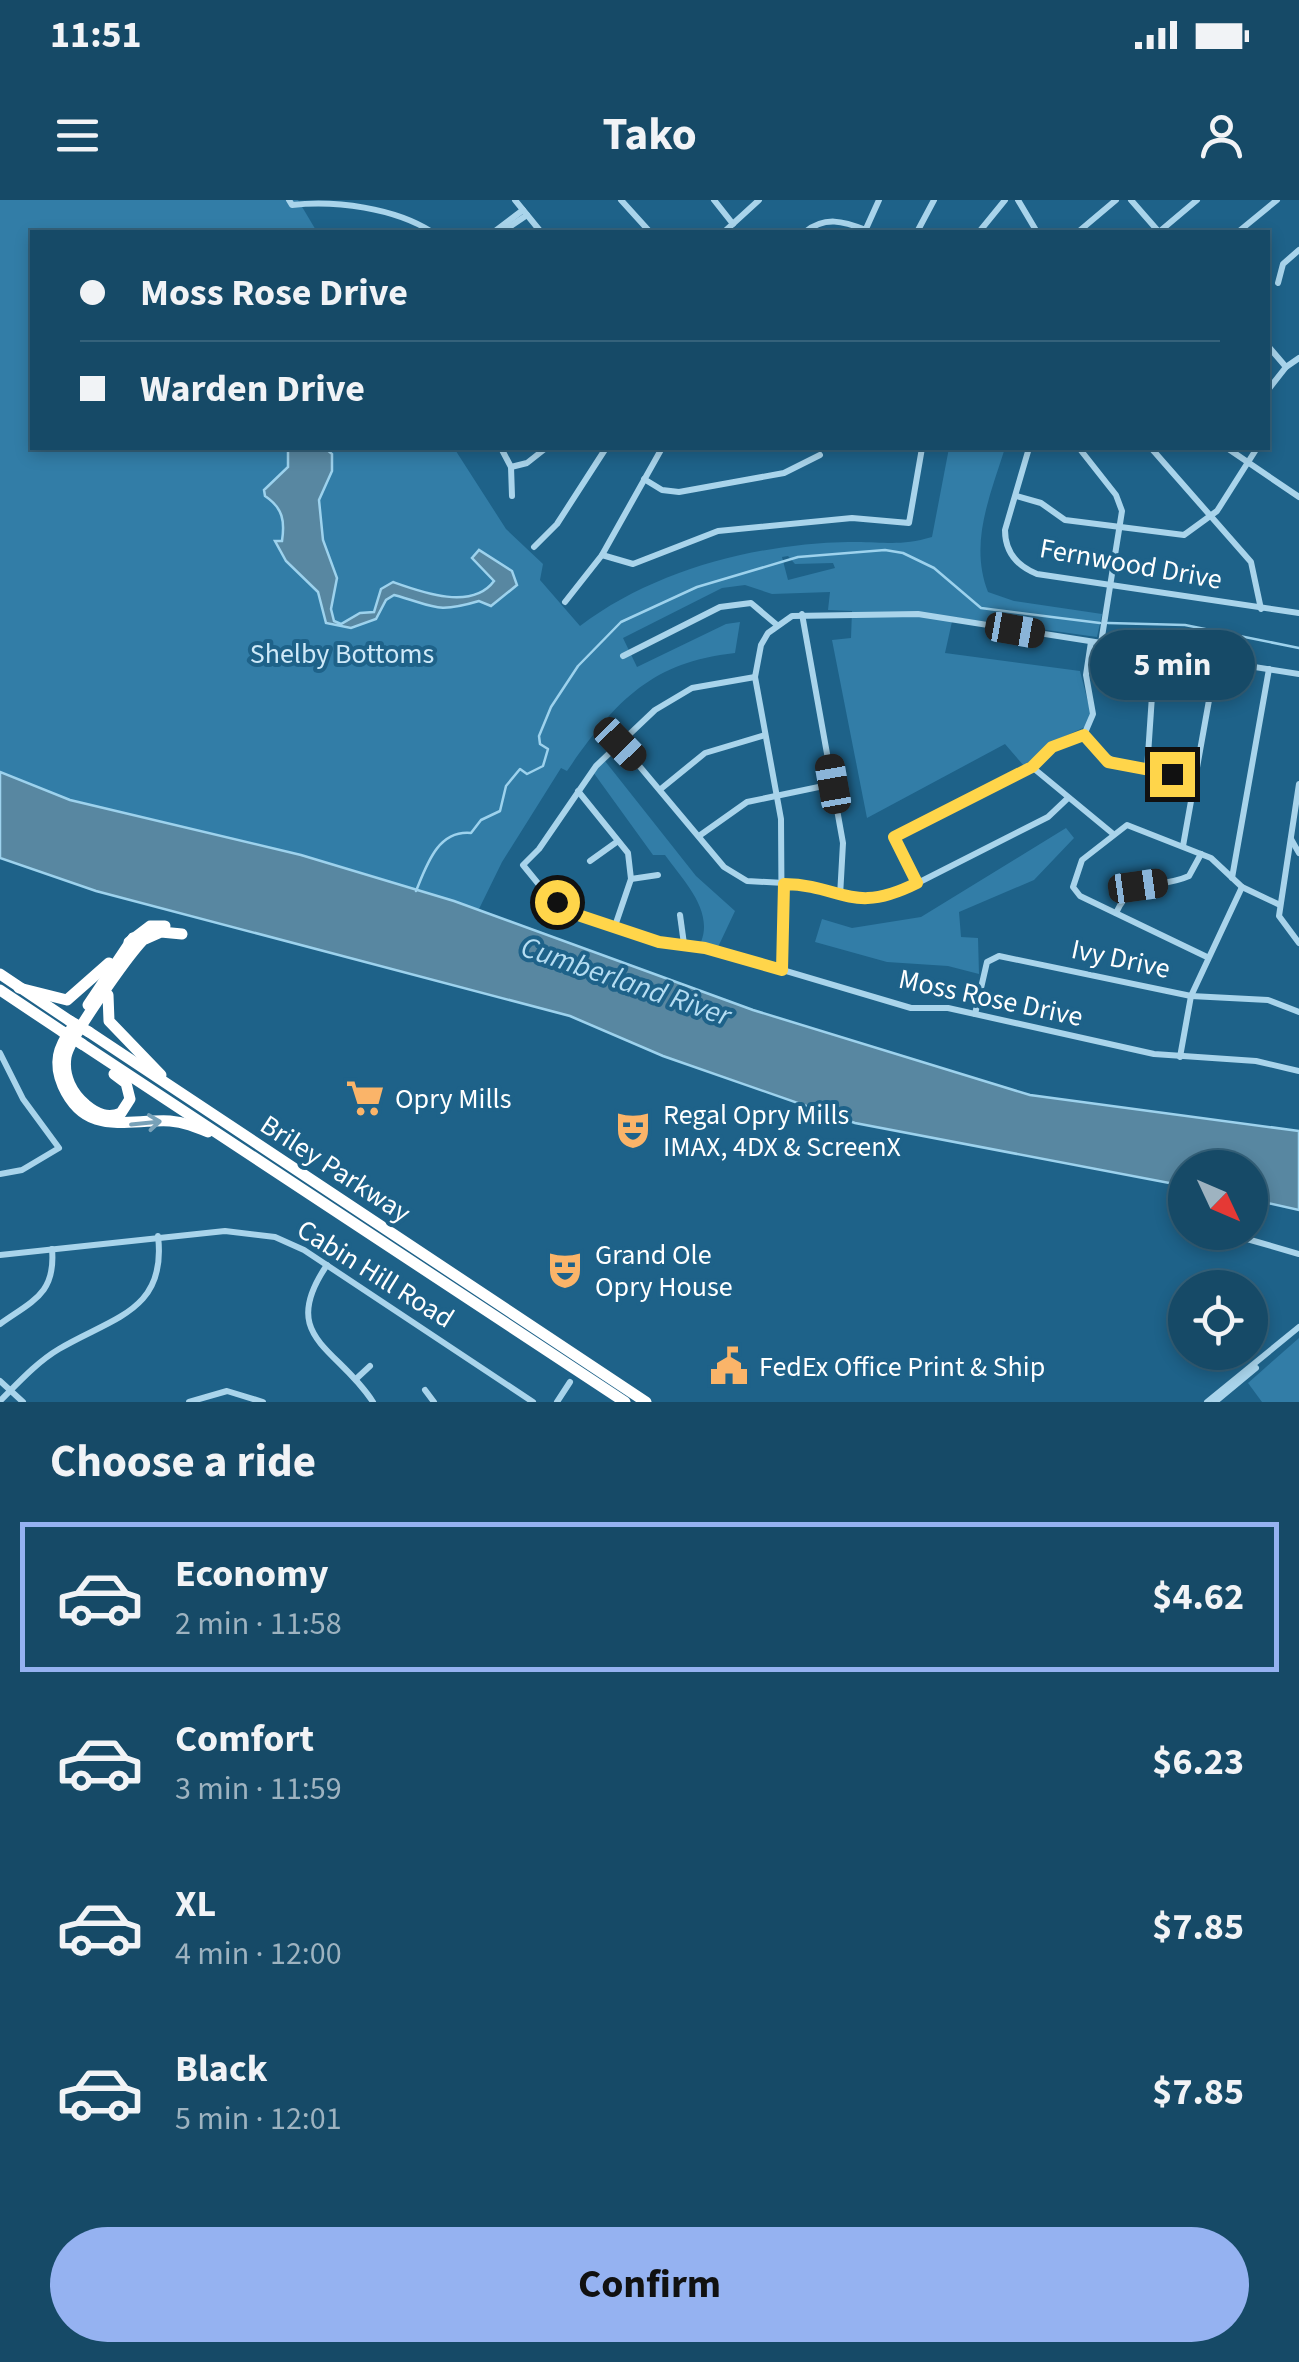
<!DOCTYPE html>
<html lang="en">
<head>
<meta charset="utf-8">
<style>
  :root { --surface:#164a67; --page:#1f516d; --text:#f1f3f6; --muted:#9eb3c0; --line:#35627b; --accent:#95b2f1 }
  body { margin:0; font-family:"Source Sans 3",sans-serif; background:var(--page); color:var(--text); height:100vh; display:flex; flex-direction:column; font-size:38px; white-space:nowrap }
  * { box-sizing:border-box; margin:0 }
  p { font-size:32px; color:var(--muted) }
  .icon { flex:none; width:55px; height:55px; fill:none; stroke:currentColor; stroke-width:2; stroke-linecap:round; stroke-linejoin:round }
  .map { position:relative; height:1202px; overflow:hidden }
  .sheet { display:flex; flex-direction:column; background:var(--surface); flex:1 }
  .sheet>* { flex:none }
  .top-card { position:absolute; left:30px; top:30px; width:1240px; height:220px; border-radius:0px; box-shadow:0 5px 15px #0003,0 0 0 2px var(--line); display:grid; align-content:center; height:220px; padding:0 50px; background:var(--surface) }
  .needle { width:65px; rotate:134deg }
  .fabs { position:absolute; left:1168px; top:950px; display:grid; gap:20px }
  .fabs a { display:grid; place-items:center; width:100px; height:100px; border-radius:50%; background:var(--surface); box-shadow:0 5px 15px #0003,0 0 0 2px var(--line); font-size:50px }
  .end { position:absolute; width:45px; height:45px; margin:-22px; border:12px solid #ffd54a; background:#111; box-shadow:0 0 0 5px #111 }
  .from { border-radius:50% }
  .bubble { position:absolute; height:70px; border-radius:35px; background:var(--surface); box-shadow:0 5px 15px #0003,0 0 0 2px var(--line); font-size:32px; font-weight:700; line-height:70px; text-align:center }
  .car { position:absolute; width:30px; height:60px; margin:-30px -15px; border-radius:12px; box-shadow:0 0 8px 2px #0007; background:linear-gradient(#222 24%,#8ab4d8 0 40%,#222 0 76%,#8ab4d8 0 86%,#222 0) }
  .top-card b { display:flex; align-items:center; gap:35px; height:95px; font-size:38px }
  .top-card b+b { border-top:2px solid var(--line) }
  .top-card i { width:25px; height:25px; background:var(--text) }
  ul { padding:0; list-style:none }
  li { display:flex; align-items:center; gap:30px; height:150px; margin:0 20px 15px; padding:0 30px; border:5px solid transparent; border-radius:0px }
  li div { flex:1 }
  li b { display:block; font-size:38px }
  li em { font-style:normal; font-weight:700 }
  li.current { border-color:var(--accent) }
  li>.icon { width:90px; height:90px; stroke-width:1.5 }
  h2 { padding:0 50px; font-size:45px; line-height:120px }
  .action { display:flex; gap:20px; margin-top:auto; padding:20px 50px }
  .action a { flex:1; height:115px; border-radius:60px; background:var(--accent); color:#111; font-size:40px; font-weight:700; line-height:115px; text-align:center }
  .status { display:flex; justify-content:space-between; align-items:center; height:70px; padding:0 50px; background:var(--surface); direction:ltr }
  .status svg { height:28px; fill:currentColor }
  header { display:flex; justify-content:space-between; align-items:center; height:130px; padding:0 50px; background:var(--surface); font-size:45px; font-weight:700 }
  .map>svg:first-child { display:block }
</style>
</head>
<body>
<div class="status"><b>11:51</b><svg viewBox="0 0 49 12"><path d="M0 12V9h3v3zM5 12V6h3v6zM10 12V3h3v9zM15 12V0h3v12zM26 1h20v11H26zM47 4h2v5h-2z"/></svg></div>
<header><svg class="icon" aria-label="menu" viewBox="0 0 24 24"><path d="M4 6h16M4 12h16M4 18h16"/></svg>Tako<svg class="icon" aria-label="person" viewBox="0 0 24 24"><circle cx="12" cy="8" r="4"/><path d="M4 21q1-7 8-7t8 7"/></svg></header>
<div class="map">
<svg width="1299" height="1202" viewBox="0 0 1299 1202">
  <rect width="100%" height="100%" fill="#1e6289"/>
  <g fill="#327da7" fill-rule="evenodd">
    <path d="M0 0H298L317 32H32V248H454L506 329 543 364 540 380 580 426C654 370 755 344 848 342 882 341 898 347 932 337L949 248H1005C990 296 969 343 988 392L1014 401 1102 414 1097 437 953 417 945 453 1080 471 1091 514 1085 527 1052 542 1024 566 1005 544 867 618 832 440 851 438 852 411 828 410 830 392 772 394 745 385 722 388 623 438 637 467 726 424 740 422 735 453C650 462 614 503 567 571L561 568 502 662 479 709C411 688 343 665 273 648 183 626 84 613 0 572ZM788 356 795 364 833 363 835 368 788 380 782 357Z"/>
    <path d="M605 561 696 676 735 711 718 747 701 742C714 710 682 679 665 655H653L593 572Z"/>
    <polygon points="1066,628 1074,638 1034,680 959,712 961,737 978,738 979,774 948,766 887,762 815,742 822,719 852,728 921,717"/>
    <polygon points="1299,1138 1299,1202 1262,1202 1248,1183"/>
  </g>
  <g fill="#5887a1" stroke="#9dd2ed" stroke-width="2.5">
    <path d="M288 248H325L332 254V271L319 300 323 340 337 378 331 409 334 421 341 424 360 413 374 412 381 389 393 382C421 392 472 411 494 381L472 358 479 350 512 371 517 385 491 406 479 401C435 414 435 406 394 395L386 400 376 419 351 428 326 423 318 392 286 361 275 341H282C285 321 283 308 265 296L264 290 288 267Z"/>
    <polygon points="0,572 70,600 301,655 454,701 753,810 1030,895 1299,931 1299,1010 1250,999 1250,968 1185,968 1185,986 855,923 663,856 570,816 96,691 0,658"/>
  </g>
  <g fill="none" stroke-linecap="round" stroke-linejoin="round">
    <g stroke="#9dd2ed" stroke-width="2.5">
      <polyline points="1108,423 1185,425 1299,448"/>
      <path d="M416 691C427 664 438 630 471 633L481 620 500 611 506 586 520 569 527 574 543 566 548 549 540 544 539 536 551 507 578 466 621 422 697 387 798 357 885 350 903 353 934 368 981 408 1100 423"/>
    </g>
    <g stroke="#a9d4eb" stroke-width="6">
      <path d="M289 0 292 5C335 0 395 8 432 32"/>
      <polyline points="515,0 541,32"/>
      <polyline points="621,0 650,32"/>
      <polyline points="714,0 733,24"/>
      <polyline points="1018,0 1037,32"/>
      <polyline points="1131,0 1159,32"/>
      <polyline points="865,31 879,0"/>
      <polyline points="494,32 523,10"/>
      <polyline points="502,32 527,15"/>
      <polyline points="724,32 759,0"/>
      <path d="M805 32C825 16 843 21 866 30"/>
      <polyline points="917,32 934,0"/>
      <polyline points="979,32 1005,0"/>
      <polyline points="1078,32 1116,0"/>
      <polyline points="1159,32 1197,0"/>
      <polyline points="1238,32 1277,0"/>
      <polyline points="1278,83 1283,64 1299,50"/>
      <polyline points="1268,146 1286,167"/>
      <polyline points="1268,190 1286,167 1299,158"/>
      <polyline points="501,248 511,267 512,296"/>
      <path d="M1029 248 1005 330C1005 352 1017 366 1037 374L1299 413"/>
      <polyline points="1079,248 1116,295 1122,311 1101,443"/>
      <polyline points="1151,248 1251,362 1261,409"/>
      <polyline points="1227,248 1299,297"/>
      <polyline points="511,267 527,263 546,248"/>
      <polyline points="644,279 662,290 679,292 784,273 820,255"/>
      <polyline points="1016,296 1041,303 1065,320 1184,335 1217,311 1257,248"/>
      <polyline points="534,347 557,324 606,248"/>
      <polyline points="602,355 633,364 718,331 852,318 909,323 922,248"/>
      <polyline points="565,402 602,355 662,248"/>
      <polyline points="802,414 843,643 840,696"/>
      <polyline points="623,456 720,407 751,403 777,425"/>
      <polyline points="755,477 692,488 655,510 596,566 539,649 523,665 545,692 571,712 659,741 705,747 911,808 948,808 1154,854 1256,861 1299,871"/>
      <path d="M1084 535C1114 575 1151 571 1197 577"/>
      <polyline points="620,543 724,667 747,681 802,684 860,700 898,693 1048,617 1067,599"/>
      <polyline points="1032,567 1112,633"/>
      <polyline points="1147,570 1155,451"/>
      <polyline points="1299,584 1279,716 1299,743"/>
      <polyline points="662,588 705,553 765,535"/>
      <polyline points="578,591 628,653 631,679 615,726"/>
      <polyline points="699,636 747,602 833,584"/>
      <polyline points="1291,639 1299,653"/>
      <polyline points="1183,646 1216,461"/>
      <polyline points="590,661 618,641"/>
      <polyline points="1232,678 1269,469"/>
      <polyline points="631,679 658,675"/>
      <polyline points="917,683 894,637 1032,567 1052,547 1084,535 1093,514 1086,475 1091,442"/>
      <path d="M1116 713C1134 673 1156 691 1189 676L1201 654"/>
      <polyline points="680,715 684,744"/>
      <polyline points="1207,757 1080,696 1073,687 1082,660 1127,625 1211,658 1242,687 1280,705"/>
      <polyline points="782,769 781,619 755,477 761,445 768,433 792,416 918,414 1299,474"/>
      <polyline points="975,814 987,762 999,756 1191,796 1268,800 1299,812"/>
      <polyline points="0,853 23,899 59,948 22,970 0,974"/>
      <polyline points="1180,857 1191,796 1242,687"/>
      <polyline points="1240,1037 1299,1054"/>
      <polyline points="0,1055 225,1031 275,1037 304,1050 533,1202"/>
      <path d="M327 1065C277 1138 338 1147 373 1202"/>
      <path d="M0 1124C32 1101 56 1094 52 1049"/>
      <polyline points="356,1179 370,1166"/>
      <polyline points="0,1181 23,1202"/>
      <polyline points="425,1190 434,1202"/>
      <path d="M0 1201C18 1183 37 1162 59 1149 113 1117 167 1111 158 1036"/>
      <polyline points="189,1202 227,1191 263,1202"/>
      <polyline points="557,1202 570,1182"/>
      <polyline points="1207,1202 1299,1127"/>
      <polyline points="1215,1202 1256,1168"/>
    </g>
    <g stroke="#fff" stroke-width="11">
      <polyline points="129,742 150,726 165,726"/>
      <polyline points="0,774 70,821"/>
      <polyline points="19,788 67,800 109,763"/>
      <polyline points="0,790 63,832"/>
      <polyline points="108,795 109,821 161,875"/>
      <polyline points="88,805 133,738"/>
      <path d="M72 828C58 847 53 863 63 886 86 937 126 919 170 921 184 922 196 927 208 932"/>
      <polyline points="89,832 646,1202"/>
      <polyline points="82,844 625,1202"/>
      <path d="M114 874 126 883 130 899 121 913C108 919 97 914 86 905 72 893 63 876 66 857 69 838 128 756 143 740L161 732 182 734"/>
    </g>
    <g stroke="#fff" stroke-width="11">
      <polyline points="70,821 89,832"/>
      <polyline points="63,832 82,844"/>
    </g>
  </g>
  <defs><path id="oneway-shaft" d="M-6 0H5M1.5-3L5.5 0L1.5 3" fill="none" stroke-width="1.6" stroke-linecap="round" stroke-linejoin="round" transform="scale(2.5)"/></defs>
  <use stroke="#78a1b8" href="#oneway-shaft" transform="translate(146 923) rotate(-6)"/>
  <g fill="none" stroke-linecap="round" stroke-linejoin="round">
    <path stroke="#ffd54a" stroke-width="12" d="M557 702 581 716 659 742 705 748 782 770 784 684C843 685 851 716 917 683L894 637 1032 567 1052 547 1084 535 1108 562 1172 574"/>
  </g>
  <defs>
    <g id="supermarket-bare" transform="scale(3)"><path d="M-6-5.5h2.5l.6 2H6L4.5 2H-2.5L-4.4-4H-6ZM-1.5 3.2a1.3 1.3 0 1 0 .1 0ZM3 3.2a1.3 1.3 0 1 0 .1 0Z" fill="#fab469" stroke="#1e6289" stroke-width="2.5" paint-order="stroke"/></g>
    <g id="theatre-bare" transform="scale(3)"><path d="M-5-5.5Q0-4 5-5.5V0Q5 5 0 6Q-5 5-5 0ZM-3.3-2.5H-1v1.5H-3.3ZM1-2.5H3.3v1.5H1ZM-2.8 1Q0 5.5 2.8 1Z" fill="#fab469" stroke="#1e6289" stroke-width="2.5" paint-order="stroke"/></g>
    <g id="civic-bare" transform="scale(3)"><path d="M-.6-6.5H3V-4.5H.6V-3L4-1V1h2V6H-6V1h2V-1L-.6-3ZM-1.2 2.5V6h2.4V2.5Z" fill="#fab469" stroke="#1e6289" stroke-width="2.5" paint-order="stroke"/></g>
  </defs>
  <g fill-rule="evenodd">
    <use href="#supermarket-bare" x="365" y="898"/>
    <use href="#theatre-bare" x="633" y="930"/>
    <use href="#theatre-bare" x="565" y="1070"/>
    <use href="#civic-bare" x="729" y="1166"/>
  </g>
  <g text-anchor="middle" stroke-width="8" stroke-linejoin="round" paint-order="stroke">
    <g font-size="28" fill="#fff" stroke="#1e6289">
      <text transform="translate(1131 363) rotate(10)" y="10">Fernwood Drive</text>
      <text transform="translate(1121 758) rotate(12)" y="10">Ivy Drive</text>
      <text transform="translate(991 797) rotate(12)" y="10">Moss Rose Drive</text>
      <text transform="translate(336 968) rotate(33)" y="10">Briley Parkway</text>
      <text transform="translate(376 1073) rotate(32)" y="10">Cabin Hill Road</text>
    </g>
    <g font-size="28" fill="#cee9f8" stroke="#1e6289">
      <text x="342" y="463">Shelby Bottoms</text>
    </g>
    <g font-size="28" fill="#fff" stroke="#1e6289" text-anchor="start">
      <text x="395" y="908">Opry Mills</text>
      <text x="663" y="924">Regal Opry Mills<tspan x="663" dy="32">IMAX, 4DX &amp; ScreenX</tspan></text>
      <text x="595" y="1064">Grand Ole<tspan x="595" dy="32">Opry House</tspan></text>
      <text x="759" y="1176">FedEx Office Print &amp; Ship</text>
    </g>
    <g font-size="30" font-style="italic" fill="#b5ddf2" stroke="#1e6289">
      <text transform="translate(626 781) rotate(19)" y="10">Cumberland River</text>
    </g>
  </g>
</svg>
<div class="fabs">
<a><svg class="needle" viewBox="-14 -14 28 28"><path d="M0-13l5 13h-10z" fill="#e53935"/><path d="M0 13l5-13h-10z" fill="#9eb3c0"/></svg></a>
<a><svg class="icon" aria-label="locate" viewBox="0 0 24 24"><circle cx="12" cy="12" r="6"/><path d="M12 2v4M12 18v4M2 12h4M18 12h4"/></svg></a>
</div>
<i class="end from" style="left:557px;top:702px"></i>
<i class="end" style="left:1172px;top:574px"></i>
<div class="bubble" style="left:1090px;top:430px;width:165px">5 min</div>
<i class="car" style="left:1015px;top:430px;rotate:100deg"></i>
<i class="car" style="left:620px;top:544px;rotate:136deg"></i>
<i class="car" style="left:833px;top:584px;rotate:350deg"></i>
<i class="car" style="left:1138px;top:686px;rotate:82deg"></i>
<div class="top-card">
<b><i class="from"></i>Moss Rose Drive</b>
<b><i></i>Warden Drive</b>
</div>
</div>
<section class="sheet">
<h2>Choose a ride</h2>
<ul>
<li class="current"><svg class="icon" aria-label="car" viewBox="0 0 24 24"><path d="M5 17H2v-5l4-1 3-4h7l3 4 3 1v5h-3M9 17h6M6 11h13"/><circle cx="7" cy="17" r="2"/><circle cx="17" cy="17" r="2"/></svg><div><b>Economy</b><p>2 min · 11:58</p></div><em>$4.62</em></li>
<li><svg class="icon" aria-label="car" viewBox="0 0 24 24"><path d="M5 17H2v-5l4-1 3-4h7l3 4 3 1v5h-3M9 17h6M6 11h13"/><circle cx="7" cy="17" r="2"/><circle cx="17" cy="17" r="2"/></svg><div><b>Comfort</b><p>3 min · 11:59</p></div><em>$6.23</em></li>
<li><svg class="icon" aria-label="car" viewBox="0 0 24 24"><path d="M5 17H2v-5l4-1 3-4h7l3 4 3 1v5h-3M9 17h6M6 11h13"/><circle cx="7" cy="17" r="2"/><circle cx="17" cy="17" r="2"/></svg><div><b>XL</b><p>4 min · 12:00</p></div><em>$7.85</em></li>
<li><svg class="icon" aria-label="car" viewBox="0 0 24 24"><path d="M5 17H2v-5l4-1 3-4h7l3 4 3 1v5h-3M9 17h6M6 11h13"/><circle cx="7" cy="17" r="2"/><circle cx="17" cy="17" r="2"/></svg><div><b>Black</b><p>5 min · 12:01</p></div><em>$7.85</em></li>
</ul>
<div class="action"><a>Confirm</a></div>
</section>
</body>
</html>
